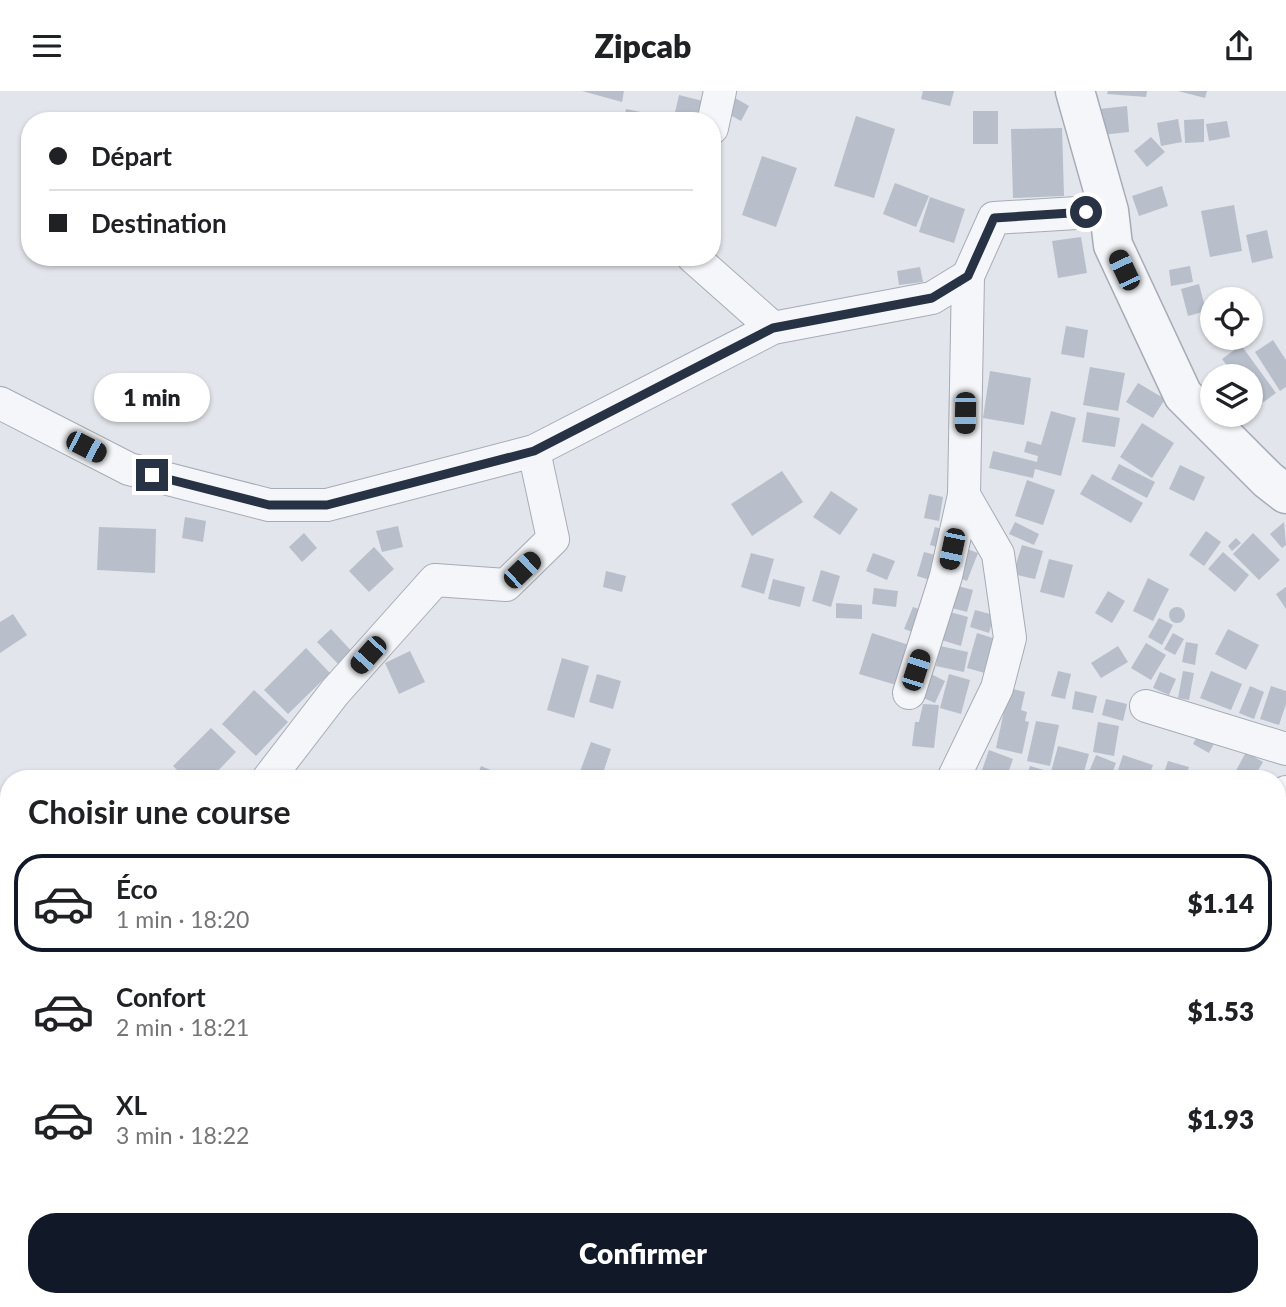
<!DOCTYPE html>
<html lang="fr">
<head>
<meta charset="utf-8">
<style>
  :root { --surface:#fff; --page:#f6f6f6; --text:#202124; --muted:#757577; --line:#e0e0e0; --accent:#111827 }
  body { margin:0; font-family:Lato,sans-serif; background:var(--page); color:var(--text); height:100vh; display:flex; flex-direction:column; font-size:26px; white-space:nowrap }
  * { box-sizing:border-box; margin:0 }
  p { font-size:23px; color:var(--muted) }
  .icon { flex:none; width:38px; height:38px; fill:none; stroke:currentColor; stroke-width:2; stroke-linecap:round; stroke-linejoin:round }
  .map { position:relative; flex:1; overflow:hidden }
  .drawer { position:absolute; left:0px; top:679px; width:1286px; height:537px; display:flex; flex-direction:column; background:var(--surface); border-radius:28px 28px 0 0; box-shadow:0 2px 5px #0004 }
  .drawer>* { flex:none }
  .guide { position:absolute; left:21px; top:21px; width:700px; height:154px; border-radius:28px; box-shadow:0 2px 5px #0004; display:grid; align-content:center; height:154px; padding:0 28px; background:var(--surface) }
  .fabs { position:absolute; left:1200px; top:196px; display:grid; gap:14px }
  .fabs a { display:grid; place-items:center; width:63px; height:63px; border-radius:50%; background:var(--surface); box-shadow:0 2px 5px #0004; font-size:35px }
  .end { position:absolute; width:32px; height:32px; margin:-16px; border:9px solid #283245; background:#fff; box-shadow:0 0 0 4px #fff }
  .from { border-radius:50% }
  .bubble { position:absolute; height:49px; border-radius:24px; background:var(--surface); box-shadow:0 2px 5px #0004; font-size:23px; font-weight:800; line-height:49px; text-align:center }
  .car { position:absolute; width:21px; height:42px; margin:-21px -10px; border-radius:9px; box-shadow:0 0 5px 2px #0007; background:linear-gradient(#222 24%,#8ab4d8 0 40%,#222 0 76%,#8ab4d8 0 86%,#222 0) }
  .guide b { display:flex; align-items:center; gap:24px; height:66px; font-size:26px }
  .guide b+b { border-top:2px solid var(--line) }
  .guide i { width:18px; height:18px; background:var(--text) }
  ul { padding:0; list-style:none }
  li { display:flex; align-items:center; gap:21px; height:98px; margin:0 14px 10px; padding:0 14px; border:4px solid transparent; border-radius:28px }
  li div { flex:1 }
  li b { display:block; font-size:26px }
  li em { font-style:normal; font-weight:800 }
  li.selected { border-color:var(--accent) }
  li>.icon { width:63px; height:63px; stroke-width:1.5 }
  h2 { padding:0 28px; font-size:32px; line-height:84px }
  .action { display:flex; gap:14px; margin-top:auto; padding:14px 28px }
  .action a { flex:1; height:80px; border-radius:28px; background:var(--accent); color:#fff; font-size:28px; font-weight:800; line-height:80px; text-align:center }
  header { display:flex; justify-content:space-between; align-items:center; height:91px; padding:0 28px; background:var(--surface); font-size:32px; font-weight:800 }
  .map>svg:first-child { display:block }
</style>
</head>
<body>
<header><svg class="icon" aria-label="menu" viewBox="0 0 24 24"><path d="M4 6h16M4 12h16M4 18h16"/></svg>Zipcab<svg class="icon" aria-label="share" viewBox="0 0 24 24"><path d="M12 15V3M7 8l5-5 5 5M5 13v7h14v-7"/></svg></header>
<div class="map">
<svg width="1286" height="1216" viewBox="0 0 1286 1216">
  <rect width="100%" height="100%" fill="#e2e5eb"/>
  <g fill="#b8beca">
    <polygon points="582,0 624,0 622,11"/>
    <polygon points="923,0 954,0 950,15 921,8"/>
    <polygon points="1108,0 1147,0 1146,6 1107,3"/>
    <polygon points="1178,0 1207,0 1205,7"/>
    <polygon points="679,4 715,13 711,30 673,30"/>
    <polygon points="730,4 749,15 741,30 721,19"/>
    <polygon points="1127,15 1129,41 1101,44 1099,18"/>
    <polygon points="626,18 650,23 649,30 624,30"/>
    <rect x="973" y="20" width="25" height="33"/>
    <polygon points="856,25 895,38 874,107 834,95"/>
    <polygon points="1178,28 1182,51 1161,55 1157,32"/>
    <polygon points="1204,28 1204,51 1185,52 1184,29"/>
    <polygon points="1227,30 1230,46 1209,50 1206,33"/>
    <polygon points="1062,37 1064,105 1013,107 1011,38"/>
    <polygon points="1151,46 1165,61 1147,76 1134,60"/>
    <polygon points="762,65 797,77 776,136 742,124"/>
    <polygon points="895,92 929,105 916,136 883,123"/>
    <polygon points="1162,95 1168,115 1139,125 1132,105"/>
    <polygon points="930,106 965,118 954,152 919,141"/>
    <polygon points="1234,114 1242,160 1210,166 1201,120"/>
    <polygon points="1267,139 1273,167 1252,172 1246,144"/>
    <polygon points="1081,146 1087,182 1058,187 1052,150"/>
    <polygon points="1190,175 1193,191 1171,195 1169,179"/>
    <polygon points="920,176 923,191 899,194 897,180"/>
    <polygon points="1199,193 1206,220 1188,225 1181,198"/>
    <polygon points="1066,235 1088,239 1084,267 1061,263"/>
    <polygon points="1273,249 1286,269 1286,296 1280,300 1255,261"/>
    <polygon points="1241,254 1276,302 1258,315 1251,307 1251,285 1235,285 1222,268"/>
    <polygon points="1090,276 1125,282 1118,320 1083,314"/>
    <polygon points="990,280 1031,287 1024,334 983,327"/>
    <polygon points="1138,292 1165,308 1153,327 1126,311"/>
    <polygon points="1051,320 1076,327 1061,385 1035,378 1033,387 989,377 993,360 1037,371 1038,365 1024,361 1027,350 1041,354"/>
    <polygon points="1087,321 1120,327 1115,356 1082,351"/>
    <polygon points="1142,332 1174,352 1152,387 1120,366"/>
    <polygon points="1119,373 1155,391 1147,407 1111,388"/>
    <polygon points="1180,374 1205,386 1194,410 1169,398"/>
    <polygon points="782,380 803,411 752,445 731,413"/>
    <polygon points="1092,383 1143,412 1131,432 1080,403"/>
    <polygon points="1027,389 1055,399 1043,434 1015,425"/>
    <polygon points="831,400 858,418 840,444 813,426"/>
    <polygon points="929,403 943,406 939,430 924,427"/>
    <polygon points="185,426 206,430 203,451 182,447"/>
    <polygon points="1015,431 1039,443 1034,454 1009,443"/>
    <polygon points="1284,431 1286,454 1282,457 1270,443"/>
    <polygon points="398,435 403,456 382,461 376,440"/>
    <polygon points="99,436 156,438 155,482 97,479"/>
    <polygon points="935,436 952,441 947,459 930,454"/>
    <polygon points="1206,440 1221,451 1204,475 1189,464"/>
    <polygon points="304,442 317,457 302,471 289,456"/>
    <polygon points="1253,442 1280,469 1259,489 1233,463"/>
    <polygon points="1236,447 1241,452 1232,460 1228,455"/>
    <polygon points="1022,454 1043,460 1035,488 1013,483"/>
    <polygon points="374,456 394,478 369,501 349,480"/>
    <polygon points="967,458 978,462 967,490 957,486"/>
    <polygon points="924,461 947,467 940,492 917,485"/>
    <polygon points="1223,461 1249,484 1235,501 1208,478"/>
    <polygon points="751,462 774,468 764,503 741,496"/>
    <polygon points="873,462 895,470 887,489 866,480"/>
    <polygon points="1049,468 1073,474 1064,507 1040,501"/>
    <polygon points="821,479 840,485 831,516 812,510"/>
    <polygon points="606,480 626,485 622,501 603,496"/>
    <polygon points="1148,487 1169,498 1153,530 1133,520"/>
    <polygon points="773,488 805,496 800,516 768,508"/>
    <polygon points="954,494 973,499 967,521 948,516"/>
    <polygon points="1286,496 1286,518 1276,503"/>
    <polygon points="874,497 898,500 896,516 872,513"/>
    <polygon points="1108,500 1125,510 1112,532 1095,522"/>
    <polygon points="836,512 862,514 862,528 836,527"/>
    <circle cx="1177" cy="524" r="8"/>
    <polygon points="913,516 930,522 922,544 904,538"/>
    <polygon points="943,519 968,526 961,555 935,547"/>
    <polygon points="975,519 994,524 989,542 970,536"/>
    <polygon points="13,523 27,544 0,562 0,531"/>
    <polygon points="1159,527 1173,534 1162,554 1148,546"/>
    <polygon points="331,538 356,565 343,578 317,551"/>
    <polygon points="1228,538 1259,554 1246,579 1215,563"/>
    <polygon points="872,542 915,556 903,596 859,583"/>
    <polygon points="977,542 1002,550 992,584 967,577"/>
    <polygon points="1173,542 1184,548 1175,564 1164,558"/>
    <polygon points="1186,551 1198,553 1195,574 1182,571"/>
    <polygon points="1146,552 1166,564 1151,589 1131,577"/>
    <polygon points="940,555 968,561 964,581 936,575"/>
    <polygon points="1118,555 1128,571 1101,587 1091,572"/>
    <polygon points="306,557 330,582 288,623 264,599"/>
    <polygon points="410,560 425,591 399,603 385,572"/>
    <polygon points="562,567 589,575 574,627 547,619"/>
    <polygon points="1058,580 1071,583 1065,608 1051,605"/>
    <polygon points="1183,580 1194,582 1189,609 1178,607"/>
    <polygon points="1211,580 1242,593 1231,619 1200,607"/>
    <polygon points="1160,581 1176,588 1169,604 1153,597"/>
    <polygon points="929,582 945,590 935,612 919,605"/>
    <polygon points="597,583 621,590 613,618 589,611"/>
    <polygon points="949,583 970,589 961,623 940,617"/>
    <polygon points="1250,595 1264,601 1254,628 1239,622"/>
    <polygon points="1271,595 1286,600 1286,613 1279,634 1260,628"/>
    <polygon points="1009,597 1025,601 1021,619 1027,621 1025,630 1029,631 1022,663 996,657"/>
    <polygon points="254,599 288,631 256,665 222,633"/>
    <polygon points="1075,600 1097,605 1093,622 1072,618"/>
    <polygon points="1106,608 1127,613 1123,630 1102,624"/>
    <polygon points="923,613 939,614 934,657 912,655 915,631 919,631"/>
    <polygon points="1036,630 1059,634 1050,675 1027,670"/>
    <polygon points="1098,631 1119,635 1114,665 1093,661"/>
    <polygon points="1204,633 1220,641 1209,662 1193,653"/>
    <polygon points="211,637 236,661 210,688 186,688 173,675"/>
    <polygon points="591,651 611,658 601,688 578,686"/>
    <polygon points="1058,655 1089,663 1082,688 1049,688"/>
    <polygon points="989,659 1013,668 1006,688 979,688"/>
    <polygon points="1246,661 1263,671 1253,688 1234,688 1232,687"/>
    <polygon points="1096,664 1116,672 1110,688 1086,688"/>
    <polygon points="1123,664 1153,674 1148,688 1115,688"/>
    <polygon points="1168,670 1189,676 1185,688 1162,688"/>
    <polygon points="481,675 512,688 476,688"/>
    <polygon points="1030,675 1047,680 1044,688 1026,688"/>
    <polygon points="1278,727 1286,736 1286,757 1278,765"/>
    <polygon points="0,954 9,960 9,1004 0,998"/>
    <polygon points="1281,1029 1286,1030 1286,1063 1278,1062"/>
    <polygon points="9,1060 9,1101 0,1105 0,1065"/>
    <polygon points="1278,1067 1286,1072 1286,1105 1278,1118"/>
    <polygon points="2,1128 9,1134 9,1159 0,1170 0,1131"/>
    <polygon points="1285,1188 1286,1188 1286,1211 1281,1211"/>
    <polygon points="83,1208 118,1208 130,1216 77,1216"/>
    <polygon points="243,1208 323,1208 319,1216 239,1216"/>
    <polygon points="423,1208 445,1208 443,1216 421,1216"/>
    <polygon points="555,1208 597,1208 589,1216 548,1216"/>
    <polygon points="671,1208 695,1208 692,1216 668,1216"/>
    <polygon points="848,1208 854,1208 862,1216 839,1216"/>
    <polygon points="877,1208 893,1208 886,1216 875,1210"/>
    <polygon points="1241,1208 1275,1208 1273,1216 1240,1216"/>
  </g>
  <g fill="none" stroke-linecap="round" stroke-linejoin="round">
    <g stroke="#a6acb6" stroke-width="34">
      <g id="minor">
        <polyline points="712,37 720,0"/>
        <polyline points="693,166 773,237"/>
        <polyline points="0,312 129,378 269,414 327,414 534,360 773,237 932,207 968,185 994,127 1109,120"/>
        <polyline points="909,602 946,485 964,404"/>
        <polyline points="1146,615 1286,658"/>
        <polyline points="268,688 335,601 435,489 506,494 553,448 534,360"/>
        <polyline points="953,688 997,597 1010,547 998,463 964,404 968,185"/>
        <polyline points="1278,706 1286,701"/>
        <polyline points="145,1208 154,1216"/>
        <polyline points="614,1216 622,1208"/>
      </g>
    </g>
    <g stroke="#a6acb6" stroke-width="41">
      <polyline id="tertiary" points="1075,0 1109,120 1113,154 1183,304 1268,389 1286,403"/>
    </g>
    <use href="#minor" stroke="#f5f6f9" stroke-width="32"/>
    <use href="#tertiary" stroke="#f5f6f9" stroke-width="38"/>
  </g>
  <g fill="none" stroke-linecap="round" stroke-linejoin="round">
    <polyline stroke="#283245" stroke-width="9" points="152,384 269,414 327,414 534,360 773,237 932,207 968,185 994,127 1086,121"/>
  </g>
</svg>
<div class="fabs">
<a><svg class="icon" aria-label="locate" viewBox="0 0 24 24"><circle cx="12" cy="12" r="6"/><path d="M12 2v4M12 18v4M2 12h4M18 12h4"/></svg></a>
<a><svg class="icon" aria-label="layers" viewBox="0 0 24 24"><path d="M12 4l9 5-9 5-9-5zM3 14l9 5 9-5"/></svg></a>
</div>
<i class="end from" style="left:1086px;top:121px"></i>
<i class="end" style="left:152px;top:384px"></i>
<div class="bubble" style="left:94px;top:282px;width:116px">1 min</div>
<i class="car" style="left:1124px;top:179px;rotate:335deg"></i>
<i class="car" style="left:965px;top:322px;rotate:181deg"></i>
<i class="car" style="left:86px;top:356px;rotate:117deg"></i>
<i class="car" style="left:952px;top:458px;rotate:192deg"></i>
<i class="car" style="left:522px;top:479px;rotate:46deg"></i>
<i class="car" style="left:368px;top:564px;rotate:222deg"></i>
<i class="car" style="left:916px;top:579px;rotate:18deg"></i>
<div class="guide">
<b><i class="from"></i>Départ</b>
<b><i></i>Destination</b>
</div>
<section class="drawer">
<h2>Choisir une course</h2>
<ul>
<li class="selected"><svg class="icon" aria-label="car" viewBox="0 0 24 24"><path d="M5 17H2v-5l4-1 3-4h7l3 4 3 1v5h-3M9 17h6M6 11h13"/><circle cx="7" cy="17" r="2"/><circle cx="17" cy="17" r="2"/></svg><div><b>Éco</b><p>1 min · 18:20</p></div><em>$1.14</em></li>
<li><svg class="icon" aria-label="car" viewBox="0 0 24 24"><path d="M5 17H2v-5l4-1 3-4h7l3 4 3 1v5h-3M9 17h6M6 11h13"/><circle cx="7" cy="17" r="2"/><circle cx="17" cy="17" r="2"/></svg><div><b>Confort</b><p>2 min · 18:21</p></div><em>$1.53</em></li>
<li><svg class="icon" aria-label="car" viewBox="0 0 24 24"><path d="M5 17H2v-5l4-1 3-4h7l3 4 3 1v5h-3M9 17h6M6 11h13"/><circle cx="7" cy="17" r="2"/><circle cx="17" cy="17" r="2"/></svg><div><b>XL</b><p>3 min · 18:22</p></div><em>$1.93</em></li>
</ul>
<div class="action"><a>Confirmer</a></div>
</section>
</div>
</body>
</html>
